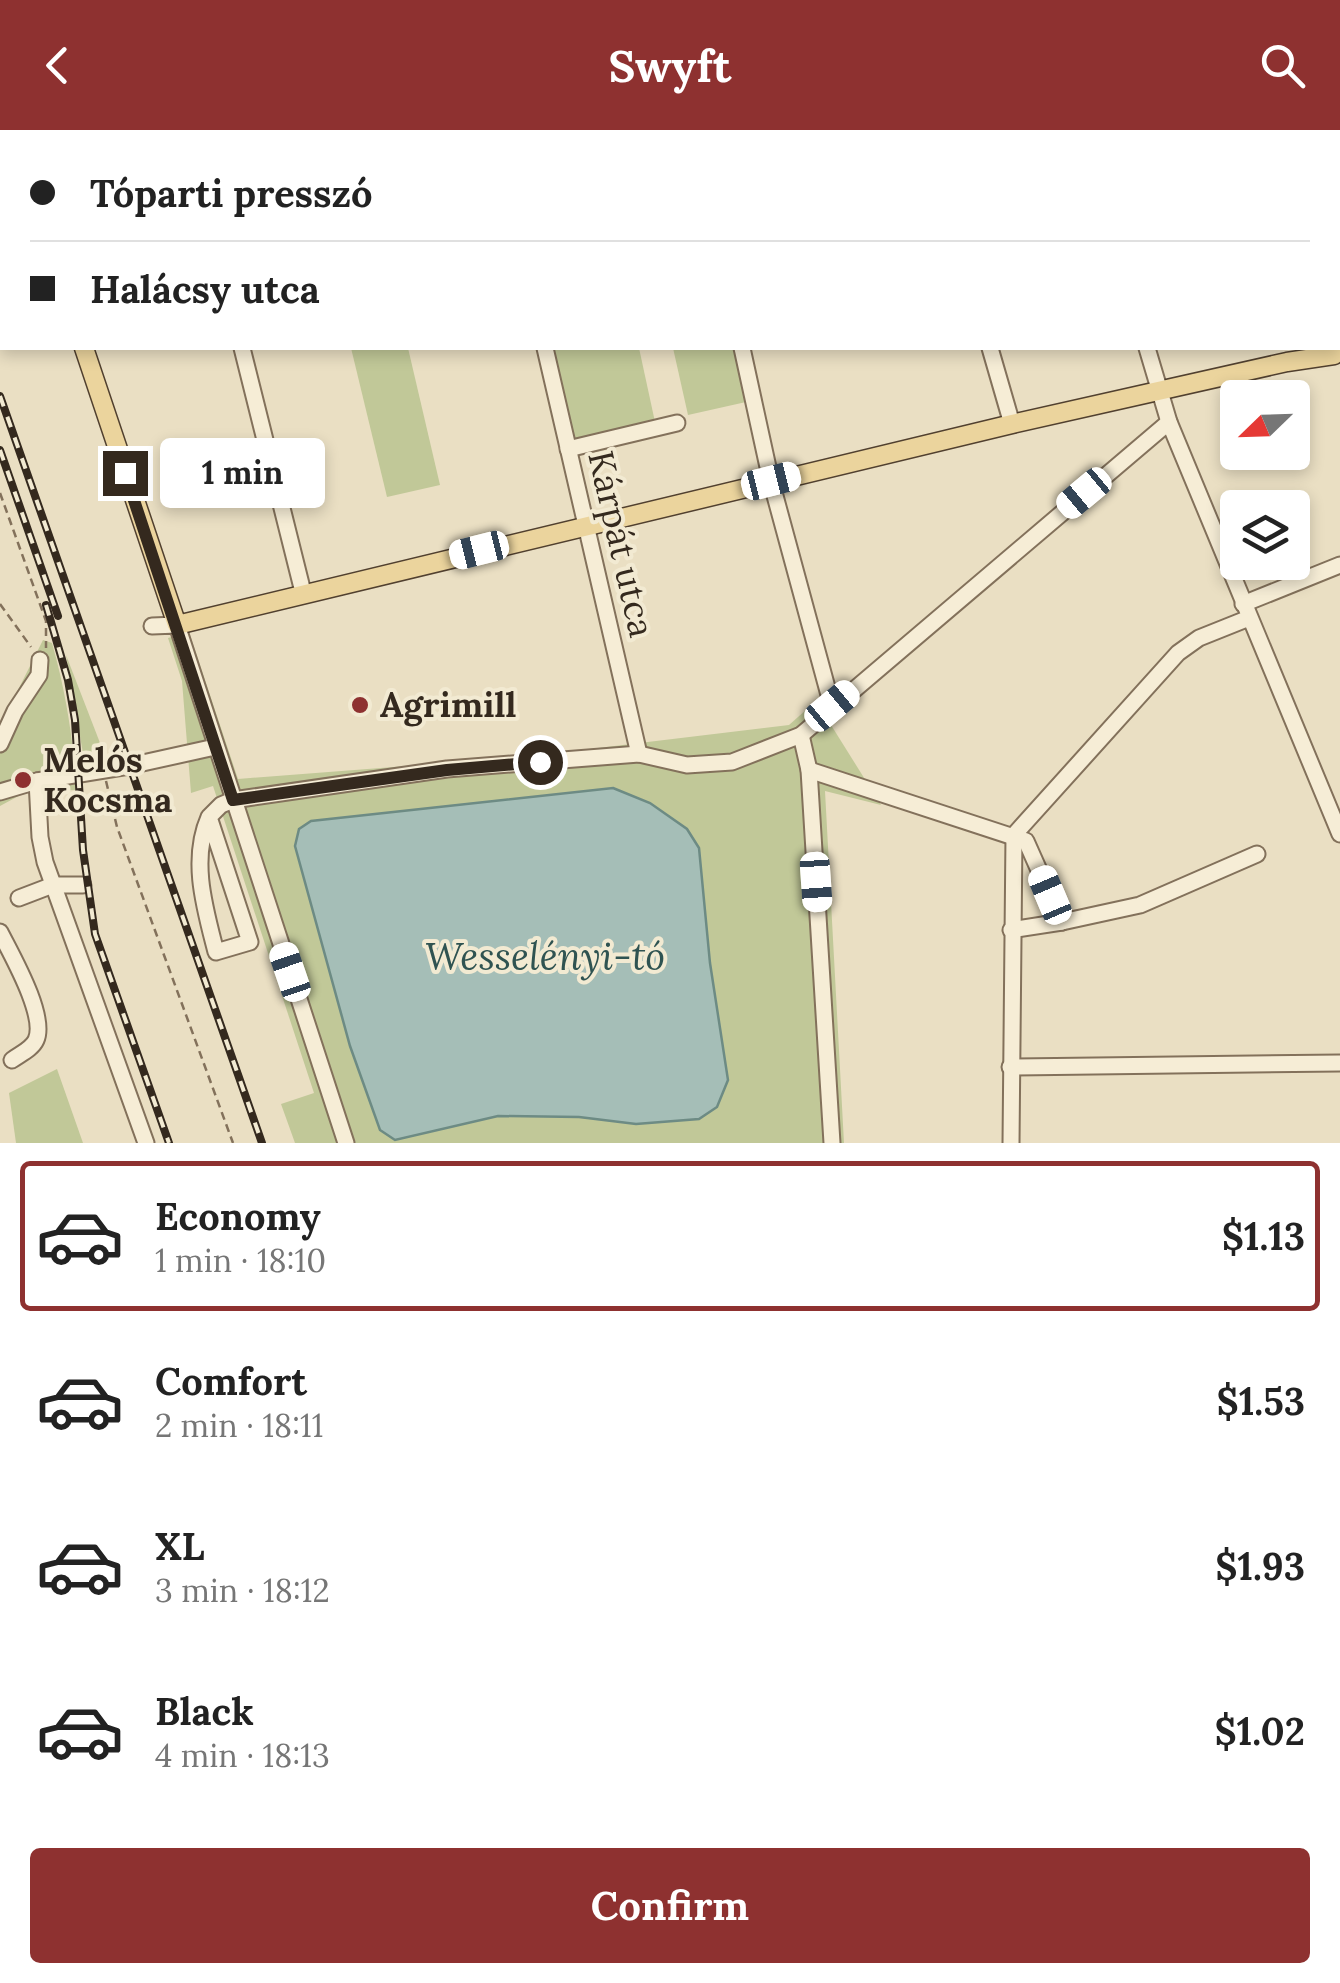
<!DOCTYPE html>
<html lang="en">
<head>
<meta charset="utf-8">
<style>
  :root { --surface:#fff; --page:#f2f2f2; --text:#222; --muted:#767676; --line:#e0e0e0; --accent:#8e3130 }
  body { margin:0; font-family:Lora,serif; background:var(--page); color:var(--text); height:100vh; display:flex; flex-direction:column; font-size:38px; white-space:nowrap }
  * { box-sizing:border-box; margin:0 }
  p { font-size:32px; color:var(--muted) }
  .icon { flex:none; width:55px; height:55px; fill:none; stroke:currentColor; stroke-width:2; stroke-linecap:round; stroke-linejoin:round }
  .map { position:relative; height:1013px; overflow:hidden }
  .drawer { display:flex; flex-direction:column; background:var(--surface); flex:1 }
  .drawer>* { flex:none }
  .guide { position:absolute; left:0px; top:0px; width:1340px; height:220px; box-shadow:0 5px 15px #0003; display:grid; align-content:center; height:220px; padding:0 30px; background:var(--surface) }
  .needle { width:65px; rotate:247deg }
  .tools { position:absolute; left:1220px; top:250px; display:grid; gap:20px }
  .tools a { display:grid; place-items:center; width:90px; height:90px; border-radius:10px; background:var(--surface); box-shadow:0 5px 15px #0003; font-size:50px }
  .end { position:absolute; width:45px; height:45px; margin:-22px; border:12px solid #34291e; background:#fff; box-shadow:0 0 0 5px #fff }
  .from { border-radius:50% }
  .bubble { position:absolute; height:70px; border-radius:10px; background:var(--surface); box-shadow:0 5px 15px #0003; font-size:32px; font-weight:700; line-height:70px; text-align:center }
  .car { position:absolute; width:30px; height:60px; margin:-30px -15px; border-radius:12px; box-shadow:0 0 8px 2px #0007; background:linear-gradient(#fff 24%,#345 0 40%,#fff 0 76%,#345 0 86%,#fff 0) }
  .guide b { display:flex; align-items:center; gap:35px; height:95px; font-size:38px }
  .guide b+b { border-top:2px solid var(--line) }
  .guide i { width:25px; height:25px; background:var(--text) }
  ul { padding:18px 0 0; list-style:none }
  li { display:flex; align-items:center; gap:30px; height:150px; margin:0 20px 15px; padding:0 10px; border:5px solid transparent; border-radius:10px }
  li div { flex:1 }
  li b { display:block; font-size:38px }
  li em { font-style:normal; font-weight:700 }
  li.active { border-color:var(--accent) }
  li>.icon { width:90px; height:90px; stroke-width:1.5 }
  .cta { display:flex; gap:20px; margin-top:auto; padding:20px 30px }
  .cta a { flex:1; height:115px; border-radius:10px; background:var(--accent); color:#fff; font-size:40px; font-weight:700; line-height:115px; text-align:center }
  header { display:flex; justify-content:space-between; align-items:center; height:130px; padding:0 30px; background:var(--accent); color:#fff; font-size:45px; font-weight:700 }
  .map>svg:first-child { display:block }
</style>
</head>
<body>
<header><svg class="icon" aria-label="back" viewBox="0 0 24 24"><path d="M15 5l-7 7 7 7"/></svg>Swyft<svg class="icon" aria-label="search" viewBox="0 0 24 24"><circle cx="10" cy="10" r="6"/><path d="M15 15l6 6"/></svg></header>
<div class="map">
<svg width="1340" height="1013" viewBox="0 0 1340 1013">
  <rect width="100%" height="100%" fill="#eadfc3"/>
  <g fill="#c1c898">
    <polygon points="351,218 408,218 440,355 387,367"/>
    <polygon points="552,218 639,218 655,292 573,311"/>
    <polygon points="673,218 734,218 746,272 688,285"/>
    <polygon points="189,502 238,649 523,627 789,595 816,571 881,675 825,661 844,1013 295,1013 281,974 314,963 213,656 191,663 182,551 168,508"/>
    <path d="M43 510 52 513C66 562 73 609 77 660L26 662 0 676V596Z"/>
    <polygon points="66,525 107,631 85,635"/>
    <polygon points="57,939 83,1013 16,1013 9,963"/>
  </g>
  <polygon fill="#a5beb7" stroke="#6d8b84" stroke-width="2.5" points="613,658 650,673 687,699 699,718 710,833 728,950 717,977 699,989 636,994 579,987 498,986 395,1010 380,1000 350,916 295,716 299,699 311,691"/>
  <polygon fill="#c69c7c" stroke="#815d43" stroke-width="2.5" points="2,120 2,197 0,191"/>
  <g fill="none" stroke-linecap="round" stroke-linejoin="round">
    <g stroke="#83715b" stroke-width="19">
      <g id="minor">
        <polyline points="517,0 517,2"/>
        <polyline points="929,0 930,2"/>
        <polyline points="1078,0 1079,2"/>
        <polyline points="1295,0 1295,2"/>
        <polyline points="157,2 168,0"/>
        <polyline points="1185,2 1199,0"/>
        <polyline points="0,25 2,24"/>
        <polyline points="0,82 2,88"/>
        <polyline points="1338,185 1340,190"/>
        <polyline points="242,218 303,462"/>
        <polyline points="545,218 639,624"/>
        <polyline points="742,218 771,351 832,576"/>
        <polyline points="990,218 1012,294"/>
        <polyline points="1147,218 1169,292 1340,704"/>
        <polyline points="568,319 677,293"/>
        <polyline points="1243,474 1340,435"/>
        <polyline points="152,496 177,495 346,1013"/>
        <polyline points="801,605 809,640 832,1013"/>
        <polyline points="0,614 15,581 39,545 40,530"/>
        <polyline points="809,640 1026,711 1062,792"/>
        <polyline points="37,651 40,707 45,732 146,1013"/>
        <polyline points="0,662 37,651 129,636 215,617"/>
        <path d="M209 687C190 730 205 779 216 822L250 812 209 687 221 675 233 670 447 639 639 624 687 635 732 632 801 605 1169 292"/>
        <polyline points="1014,705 1178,523 1199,508 1249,488"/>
        <polyline points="19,768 53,755 83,755"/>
        <polyline points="1011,800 1062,792 1140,775 1257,724"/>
        <path d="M0 802C11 824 47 886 36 910 32 919 20 924 12 930"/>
        <polyline points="1010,937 1340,933"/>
        <polyline points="1011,1013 1014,705"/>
      </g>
    </g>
    <g stroke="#51402f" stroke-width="21">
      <g id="major">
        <polyline points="9,0 10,2"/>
        <polyline points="1338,202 1340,201"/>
        <polyline points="84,218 177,495 1012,294 1287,232 1334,225"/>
      </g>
    </g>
    <g stroke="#83715b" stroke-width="2.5" stroke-dasharray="8 5" stroke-linecap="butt">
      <polyline points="0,363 46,491 46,518"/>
      <polyline points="0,474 31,517"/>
      <polyline points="106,651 117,697 233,1013"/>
    </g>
    <use href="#minor" stroke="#f6edd6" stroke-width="15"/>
    <use href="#major" stroke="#ebd49d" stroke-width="18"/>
    <g stroke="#34291e" stroke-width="8">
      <g id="rail">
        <polyline points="0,266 262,1013"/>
        <polyline points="0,320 58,486"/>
        <polyline points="46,475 68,550 75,590 83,720 95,804 169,1013"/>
      </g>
    </g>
    <use href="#rail" stroke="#f2ead2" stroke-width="4" stroke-dasharray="11" stroke-linecap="butt"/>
  </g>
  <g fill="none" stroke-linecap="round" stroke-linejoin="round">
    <polyline stroke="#34291e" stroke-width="12" points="125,343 233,670 447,640 540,632"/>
  </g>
  <g fill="#8e3130" stroke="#f2ead2" stroke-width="4">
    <circle cx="360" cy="575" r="10"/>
    <circle cx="23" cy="650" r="10"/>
  </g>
  <g text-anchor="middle" stroke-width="8" stroke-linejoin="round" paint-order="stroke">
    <g font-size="35" fill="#34291e" stroke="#f2ead2">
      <text transform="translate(621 414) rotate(77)" y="12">Kárpát utca</text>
    </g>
    <g font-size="35" font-weight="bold" fill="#34291e" stroke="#f2ead2" text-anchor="start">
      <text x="380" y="587">Agrimill</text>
      <text x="43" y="642">Melós<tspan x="43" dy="40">Kocsma</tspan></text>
    </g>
    <g font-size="38" font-style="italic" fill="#2f5351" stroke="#f2ead2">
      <text x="545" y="840">Wesselényi-tó</text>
    </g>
  </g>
</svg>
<div class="tools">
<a><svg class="needle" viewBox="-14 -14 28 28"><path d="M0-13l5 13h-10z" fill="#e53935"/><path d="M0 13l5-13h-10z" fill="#767676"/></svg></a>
<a><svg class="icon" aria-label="layers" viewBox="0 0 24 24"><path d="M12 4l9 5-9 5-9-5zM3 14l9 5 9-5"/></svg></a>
</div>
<i class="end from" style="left:540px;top:632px"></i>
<i class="end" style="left:125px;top:343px"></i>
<div class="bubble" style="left:160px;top:308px;width:165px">1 min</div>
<i class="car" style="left:771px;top:351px;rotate:76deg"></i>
<i class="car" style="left:1084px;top:363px;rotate:230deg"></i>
<i class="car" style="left:479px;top:420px;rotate:256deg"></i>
<i class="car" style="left:832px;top:576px;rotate:50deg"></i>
<i class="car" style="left:816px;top:752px;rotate:176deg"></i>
<i class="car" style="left:1050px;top:765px;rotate:337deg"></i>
<i class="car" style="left:290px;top:842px;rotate:341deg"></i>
<div class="guide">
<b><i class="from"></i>Tóparti presszó</b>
<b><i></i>Halácsy utca</b>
</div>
</div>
<section class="drawer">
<ul>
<li class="active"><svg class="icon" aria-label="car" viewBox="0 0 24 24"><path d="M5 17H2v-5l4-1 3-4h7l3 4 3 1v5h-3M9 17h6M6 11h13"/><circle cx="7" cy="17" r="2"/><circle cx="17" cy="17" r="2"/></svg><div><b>Economy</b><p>1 min · 18:10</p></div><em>$1.13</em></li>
<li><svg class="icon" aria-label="car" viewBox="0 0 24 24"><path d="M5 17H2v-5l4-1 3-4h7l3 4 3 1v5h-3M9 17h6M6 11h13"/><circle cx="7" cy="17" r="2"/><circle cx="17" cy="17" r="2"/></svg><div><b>Comfort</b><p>2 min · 18:11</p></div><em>$1.53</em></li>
<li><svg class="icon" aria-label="car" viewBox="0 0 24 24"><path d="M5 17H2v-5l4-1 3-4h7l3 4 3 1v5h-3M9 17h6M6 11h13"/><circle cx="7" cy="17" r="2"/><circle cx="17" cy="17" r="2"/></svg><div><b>XL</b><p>3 min · 18:12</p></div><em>$1.93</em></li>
<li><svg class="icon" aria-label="car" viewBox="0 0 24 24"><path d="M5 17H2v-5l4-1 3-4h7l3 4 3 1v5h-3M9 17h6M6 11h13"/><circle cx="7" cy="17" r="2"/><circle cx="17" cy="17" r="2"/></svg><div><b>Black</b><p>4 min · 18:13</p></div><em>$1.02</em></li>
</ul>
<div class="cta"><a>Confirm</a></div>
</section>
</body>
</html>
